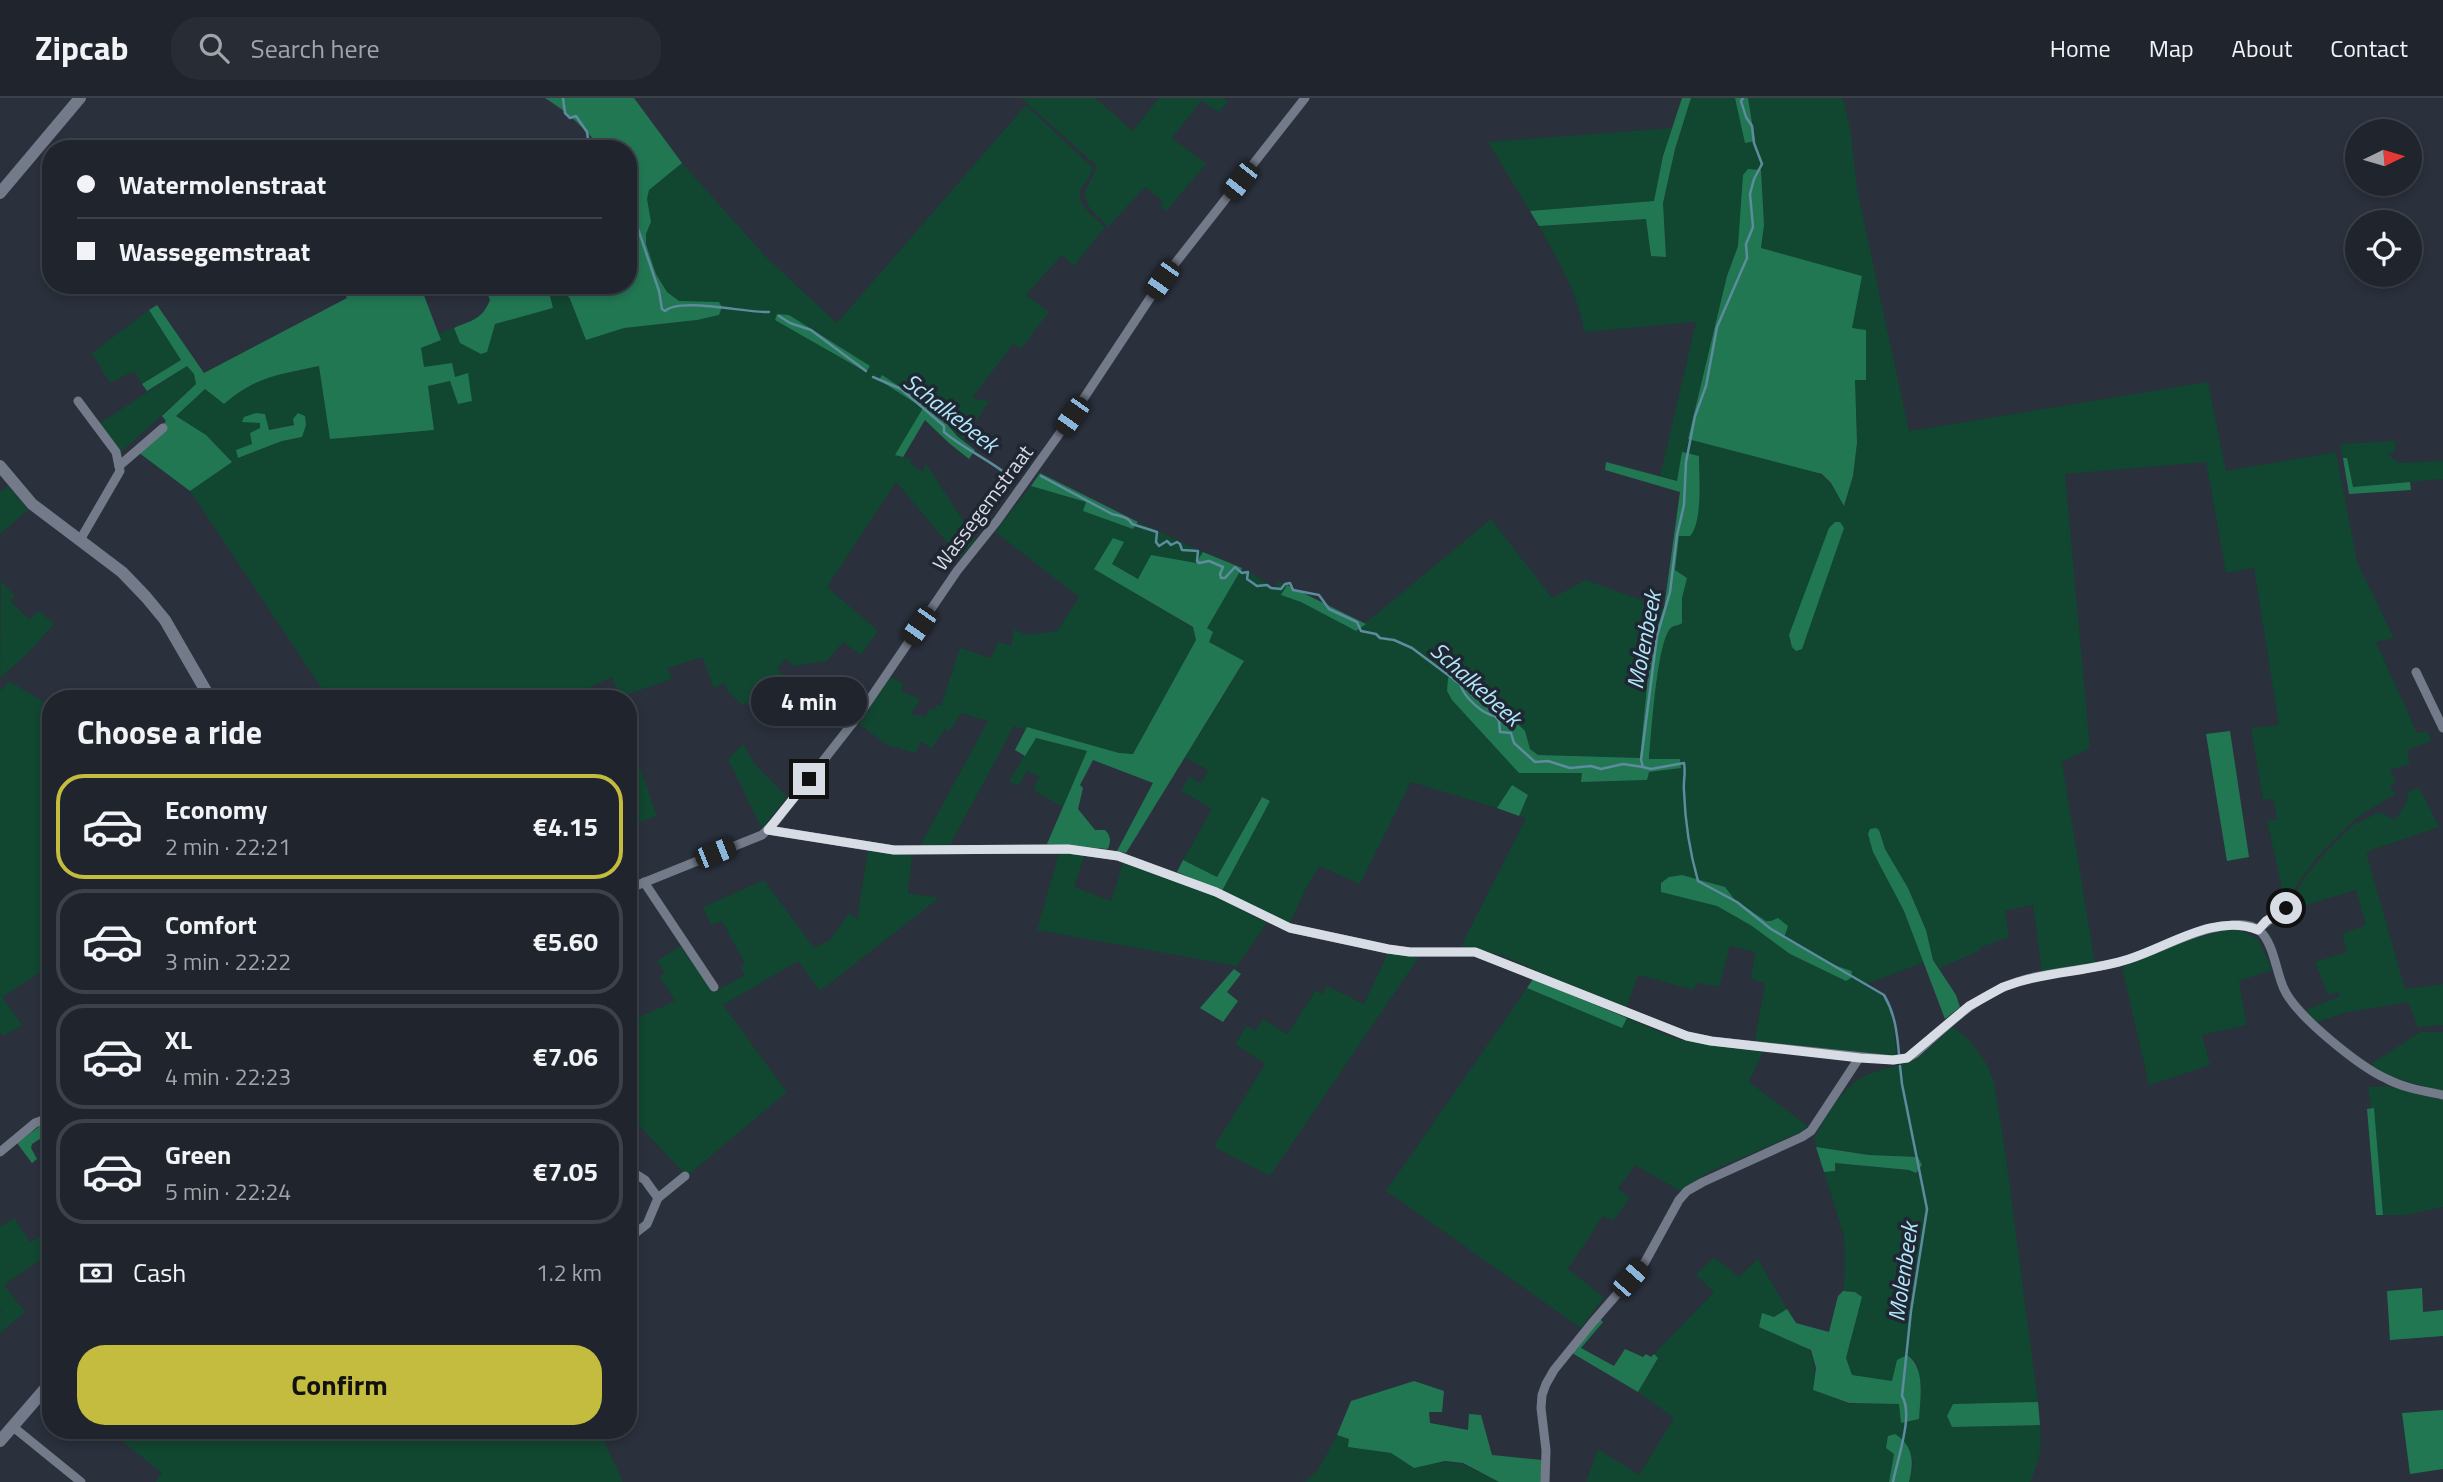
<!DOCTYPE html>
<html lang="en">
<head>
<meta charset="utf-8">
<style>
  :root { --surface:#20242d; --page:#282c35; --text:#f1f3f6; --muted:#a2a4aa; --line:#3d4149; --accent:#c4bc3e }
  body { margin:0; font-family:"Titillium Web",sans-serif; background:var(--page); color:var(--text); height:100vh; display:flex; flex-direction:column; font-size:26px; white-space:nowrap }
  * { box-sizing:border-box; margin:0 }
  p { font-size:23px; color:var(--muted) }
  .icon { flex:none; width:38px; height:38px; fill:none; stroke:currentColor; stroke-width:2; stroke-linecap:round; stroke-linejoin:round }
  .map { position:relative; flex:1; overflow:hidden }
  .side { position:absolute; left:42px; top:592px; width:595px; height:749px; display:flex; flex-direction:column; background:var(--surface); border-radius:28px; box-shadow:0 4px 10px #0003,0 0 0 2px var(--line) }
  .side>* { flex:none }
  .hud { position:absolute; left:42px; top:42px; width:595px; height:154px; border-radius:28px; box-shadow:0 4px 10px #0003,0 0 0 2px var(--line); display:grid; align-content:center; height:154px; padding:0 35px; background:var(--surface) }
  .needle { width:46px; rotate:85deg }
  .tools { position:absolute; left:2345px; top:21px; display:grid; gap:14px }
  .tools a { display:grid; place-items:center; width:77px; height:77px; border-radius:50%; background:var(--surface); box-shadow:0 4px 10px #0003,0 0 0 2px var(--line); font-size:35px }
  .end { position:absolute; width:32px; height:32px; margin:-16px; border:9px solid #d8dce4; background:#111; box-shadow:0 0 0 4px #111 }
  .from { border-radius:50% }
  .bubble { position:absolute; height:49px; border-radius:24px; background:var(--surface); box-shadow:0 4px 10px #0003,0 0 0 2px var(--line); font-size:23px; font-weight:700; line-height:49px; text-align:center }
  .car { position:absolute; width:21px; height:42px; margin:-21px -10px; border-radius:9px; box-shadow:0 0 5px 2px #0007; background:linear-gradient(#222 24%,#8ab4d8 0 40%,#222 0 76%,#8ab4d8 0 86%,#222 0) }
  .hud b { display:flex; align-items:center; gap:24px; height:66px; font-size:26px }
  .hud b+b { border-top:2px solid var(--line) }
  .hud i { width:18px; height:18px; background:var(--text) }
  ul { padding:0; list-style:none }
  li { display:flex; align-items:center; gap:21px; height:105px; margin:0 14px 10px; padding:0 21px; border:4px solid var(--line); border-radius:28px }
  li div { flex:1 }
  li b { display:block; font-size:26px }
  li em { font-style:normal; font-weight:700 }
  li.on { border-color:var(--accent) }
  li>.icon { width:63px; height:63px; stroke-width:1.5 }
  h2 { padding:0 35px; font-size:32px; line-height:84px }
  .pay { display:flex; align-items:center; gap:18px; height:77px; padding:0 35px; font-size:26px }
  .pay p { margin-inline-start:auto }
  .button { display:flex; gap:14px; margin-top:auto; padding:14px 35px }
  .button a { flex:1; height:80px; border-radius:28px; background:var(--accent); color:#111; font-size:28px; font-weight:700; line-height:80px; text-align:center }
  header { display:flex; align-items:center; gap:42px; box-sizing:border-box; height:98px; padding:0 35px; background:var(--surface); border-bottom:2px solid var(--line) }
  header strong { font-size:33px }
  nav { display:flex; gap:38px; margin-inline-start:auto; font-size:24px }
  .search { width:490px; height:63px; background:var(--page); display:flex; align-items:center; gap:18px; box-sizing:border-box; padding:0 24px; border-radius:28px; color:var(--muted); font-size:26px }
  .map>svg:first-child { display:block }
</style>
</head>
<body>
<header>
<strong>Zipcab</strong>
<div class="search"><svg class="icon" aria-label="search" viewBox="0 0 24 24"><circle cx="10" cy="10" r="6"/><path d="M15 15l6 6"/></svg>Search here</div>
<nav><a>Home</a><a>Map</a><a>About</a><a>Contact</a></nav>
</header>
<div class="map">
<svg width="2443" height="1384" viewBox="0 0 2443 1384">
  <rect width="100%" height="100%" fill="#2a303c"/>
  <g fill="#114630" fill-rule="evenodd">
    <polygon points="1021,0 1095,0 1133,33 1159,0 1224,0 1228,4 1219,14 1201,3 1172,40 1206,66 1166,113 1160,107 1163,103 1145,89 1108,129 1089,109 1084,96 1097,68"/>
    <path d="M1691 0H1735L1745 44 1755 42 1748 0H1843L1851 35 1857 91 1909 333 2208 284 2226 373 2336 354 2357 464 2394 540 2376 544 2417 635 2427 633 2431 643 2407 652 2410 666 2390 672 2396 684 2390 688 2395 696 2355 721 2316 760 2285 804 2267 723 2277 721 2273 701 2263 702 2251 630 2279 627 2254 470 2226 475 2206 364 2065 376 2090 650 2062 664 2095 865 2042 874 2033 807 2005 813 2009 839 1979 850 1980 853 1939 870 1933 862 1926 832 1908 790 1885 751 1879 732 1888 783 1904 813 1924 864 1864 887 1882 897 1891 910 1897 959 1754 945 1765 886 1751 881 1755 854 1730 848 1719 889 1696 885 1694 892 1638 877 1626 911 1503 858 1461 848 1526 720 1519 718 1528 697 1512 687 1497 710 1411 684 1360 786 1319 768 1305 792 1290 825 1222 793 1270 703 1261 699 1217 780 1183 762 1212 711 1181 693 1189 679 1201 685 1208 672 1185 660 1244 564 1209 544 1206 531 1242 470 1276 490 1278 483 1287 487 1282 497 1301 504 1356 533 1491 421 1552 500 1586 482 1664 510 1651 547 1640 661 1538 657 1530 651 1525 633 1519 675H1582V684L1647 682 1648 674 1680 661H1649C1652 625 1652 559 1671 529H1677L1683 519 1682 500 1687 480 1675 472 1679 437 1690 438 1678 383 1660 378 1696 224 1584 234C1579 195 1557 162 1539 128L1647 121 1651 158 1666 159 1663 105 1675 51ZM1748 71 1761 73 1764 127 1761 149 1851 231 1866 282 1855 281 1857 345 1853 378 1845 407C1834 392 1829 379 1811 372L1727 178 1738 148ZM1682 777 1725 789 1735 802 1766 823H1771L1783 840 1837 868 1847 871 1846 883 1790 856 1752 828 1717 808 1661 793Z"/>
    <path d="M1026 7 1093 70C1090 79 1085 84 1081 91 1074 106 1096 120 1105 129L1074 168 1062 157 1026 197 1049 214 1021 251 1013 246 972 300 989 303 963 343 936 313 909 294 879 282 923 310 896 357 912 361 910 365 923 374 926 366 976 442 960 460 896 384 827 489 878 533 861 557 843 544 827 563 794 568 785 561 777 571 802 592 770 629 746 604 743 607 728 594 725 585 714 590 702 559 668 570 672 581 620 599 612 579 590 589 595 600H328L190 393 232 363 176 317 205 291 224 306C256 278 279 277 319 268L434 331 428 288 450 283 458 306 472 302 455 279 452 265 424 270 421 250 441 242 439 235 454 230 460 245 481 255 487 248 495 225 553 210 549 194 561 188 570 201 586 241 624 230 697 222 719 217V204L679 203 667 194 656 176 646 146V136L651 124 647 101 649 92 682 65 768 161 837 225ZM265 316 268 332 294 326 302 339 282 343 239 360 252 346 250 335 260 330V325L254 324Z"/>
    <polygon points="1672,30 1663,58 1654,103 1530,113 1488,44"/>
    <polygon points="149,212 181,262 142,286 134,273 110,285 92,255"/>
    <polygon points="187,268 194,276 196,286 120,355 99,326"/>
    <polygon points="2396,343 2395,353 2388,356 2398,365 2443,363 2443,381 2353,389 2347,360 2343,360 2340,346"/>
    <polygon points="8,388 28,412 0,436 0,394"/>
    <polygon points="1031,388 1086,404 1084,413 1133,431 1138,424 1203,454 1197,466 1138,481 1111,465 1123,445 1113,441 1095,471 1193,530 1196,542 1133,656 1119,655 1027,629 1025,632 1014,628 950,747 920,748 988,623 961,615 949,634 945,631 932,650 921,644 915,655 887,647 859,626 890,579 903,585 901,593 920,601 911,616 926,619 929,611 934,613 936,607 941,608 960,550 991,560 998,544 1011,548 1014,531 1027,537 1057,533 1079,499 995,434"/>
    <polygon points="1,483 15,498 10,503 29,521 39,513 54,526 28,555 0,580"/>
    <polygon points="9,583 44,604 63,592 68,600 51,600 51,867 2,899 22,927 3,938 0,934 0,593"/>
    <polygon points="1035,640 1087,653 1063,709 1033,692 1039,679 1027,673 1018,688 1009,683"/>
    <polygon points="743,646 754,665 787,699 762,731 728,661"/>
    <polygon points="628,669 630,673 640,670 657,718 628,729"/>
    <path d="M2419 689 2439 729 2366 754 2405 891 2443 886V927L2418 929 2408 904 2348 914 2317 924 2304 913 2340 898 2338 894 2328 897 2315 864 2347 854 2342 836 2366 827 2356 792 2293 811C2291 783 2338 743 2357 723L2358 725 2379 714 2395 722 2408 702 2407 695Z"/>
    <polygon points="868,752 890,756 912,757 908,795 939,800 820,893 798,863 723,907 787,994 687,1078 628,1016 628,924 675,903 659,878 665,875 657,863 680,848 714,894 745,877 740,868 745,866 722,823 711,827 703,809 764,782 814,850 830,842 849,815 857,821"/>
    <polygon points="1059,755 1085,756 1074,789 1111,803 1123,765 1197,789 1267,825 1237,868 1037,832"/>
    <polygon points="2229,831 2240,832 2258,841 2272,872 2239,883 2247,927 2202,937 2210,967 2149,987 2122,869 2181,844"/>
    <polygon points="1388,855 1419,859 1270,1078 1214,1049 1265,966 1235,946 1247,927 1255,933 1263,921 1287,936 1316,892 1323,896 1327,888 1364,906"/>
    <polygon points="1527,890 1622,929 1627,920 1677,941 1763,954 1749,984 1808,1028 1801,1034 1707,1075 1680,1093 1635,1067 1618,1091 1630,1100 1613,1123 1603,1118 1568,1171 1604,1199 1581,1230 1386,1093"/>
    <path d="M1952 928 1970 943 1987 966 1994 984 2005 1052 2038 1304 1953 1306 1952 1329 2040 1327C2042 1351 2040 1362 2030 1384H1909L1914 1364 1894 1356 1889 1384H1586L1598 1351 1639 1377 1674 1320 1638 1294 1658 1261 1654 1256 1714 1194 1696 1177 1714 1159 1739 1179 1758 1161 1787 1211 1774 1219C1805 1246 1818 1247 1813 1292L1849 1306H1899L1919 1270 1915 1262 1907 1257 1892 1283 1852 1277 1846 1260 1862 1199 1855 1194 1843 1193 1845 1170 1844 1139 1824 1074 1835 1073 1834 1065 1909 1072 1916 1075 1918 1059 1869 1057 1816 1049 1814 1040C1825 1020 1837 998 1855 984 1870 972 1888 971 1906 965 1924 958 1938 942 1952 928Z"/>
    <polygon points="2420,934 2443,934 2443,994 2386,977 2371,966"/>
    <polygon points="2388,988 2443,1002 2443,1109 2405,1117 2383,1117 2374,1011 2371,1011 2368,989"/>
    <polygon points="14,1120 30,1144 51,1133 51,1159 37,1164 4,1187 25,1214 0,1235 0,1216 2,1214 0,1211 0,1129"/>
    <polygon points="108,1332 439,1332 447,1341 463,1332 599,1332 623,1384 155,1384 162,1375"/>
    <path d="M1337 1337 1349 1341V1349L1391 1355 1413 1370C1462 1359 1457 1365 1499 1384H1305L1318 1372Z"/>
  </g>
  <g fill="#227753">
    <path d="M545 0H634L682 65 649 92 647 101 651 124 646 136V146L656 176 667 194 679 203 719 204 722 209 719 217 697 222 624 230 586 242 570 201 561 188 549 194 553 210 495 226 487 254 481 256 460 245 454 230C472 222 482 222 490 202L484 187H628V51H602C585 31 568 14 545 0Z"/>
    <polygon points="1682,0 1691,0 1675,51 1663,105 1666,159 1651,158 1646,121 1539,128 1530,113 1654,103 1663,58"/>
    <polygon points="1735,0 1748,0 1755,43 1745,45"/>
    <polygon points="1748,71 1761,72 1764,127 1761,150 1862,178 1852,230 1866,232 1866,282 1855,282 1857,345 1853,378 1844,408 1831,385 1822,376 1688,341 1727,178 1738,148 1743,77"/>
    <path d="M340 187H420L441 242 421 250 424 269 452 265 455 279 468 275 472 303 458 306 450 283 428 288 434 332 330 341 319 268C279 277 256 278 224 306L205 291 176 318 206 337 232 364 190 393 138 354 166 323 162 318 196 286 194 276 187 268 147 293 142 286 181 262 149 212 157 207 204 275 347 200Z"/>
    <polygon points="777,216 789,217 870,268 866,274 775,222"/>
    <polygon points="882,277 936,313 957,338 975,352 969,361 949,345 925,322 903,359 895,357 923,310 879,282"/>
    <polygon points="256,315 265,316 269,332 294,327 293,321 298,315 305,318 306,327 302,339 282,343 238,360 236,352 252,346 250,335 260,330 260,325 242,324 244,319"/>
    <path d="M1682 354 1699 358C1699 378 1703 424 1690 438H1679L1675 472 1687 480 1682 500V525C1679 528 1675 527 1672 529 1657 538 1651 640 1649 661H1680L1681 670 1649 674 1647 682 1581 684 1582 675H1519L1452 602 1447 593 1448 580 1462 571 1525 633 1530 651 1538 657 1640 660 1651 547 1664 510 1680 394 1605 372 1606 364 1677 383Z"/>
    <polygon points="2343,360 2347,360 2353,389 2410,384 2411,392 2349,396"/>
    <polygon points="1040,375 1138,424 1133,431 1083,413 1086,404 1031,388"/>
    <polygon points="1835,424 1840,424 1844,430 1802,551 1796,553 1792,549 1789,537 1829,430"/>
    <path d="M1113 440 1124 444 1112 466 1138 481 1151 457 1196 465 1203 454 1242 470 1207 530 1213 534 1209 544 1244 563 1126 755 1117 753 1153 685 1093 662 1080 687 1083 690 1078 711 1095 732H1105C1111 738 1111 743 1108 751L1047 746 1087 653 1036 640 1025 658 1015 652 1027 629 1119 655 1133 656 1196 542 1193 529 1094 471Z"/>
    <polygon points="1287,487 1366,526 1356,533 1301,504 1281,497"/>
    <polygon points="2230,633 2249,759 2227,763 2206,636"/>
    <polygon points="1512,687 1528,697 1519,718 1497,710"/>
    <polygon points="1262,699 1270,703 1222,793 1177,774 1183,762 1217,779"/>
    <polygon points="1876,730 1879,732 1885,751 1908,790 1926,832 1933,862 1956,897 1960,909 1945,921 1904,813 1873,754 1868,736 1870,731"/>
    <polygon points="1682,777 1725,789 1735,802 1766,823 1771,823 1778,820 1788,828 1784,840 1837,868 1852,873 1851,880 1846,883 1790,856 1752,828 1717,808 1661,794 1661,785 1669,779"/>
    <polygon points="1234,871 1241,876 1227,894 1238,903 1223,924 1200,910"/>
    <polygon points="1533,881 1627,920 1622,930 1527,890"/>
    <polygon points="2374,1010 2383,1117 2376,1117 2367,1011"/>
    <polygon points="51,1023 51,1040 43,1039 32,1046 31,1050 37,1061 32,1065 17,1045 44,1025"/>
    <polygon points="1816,1049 1869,1057 1918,1059 1922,1067 1916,1075 1909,1072 1835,1065 1835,1073 1824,1074"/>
    <polygon points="2422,1190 2423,1214 2443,1212 2443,1238 2390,1242 2387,1193"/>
    <path d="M1843 1193 1855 1194 1862 1199 1846 1260 1852 1277 1892 1283 1897 1262 1907 1257C1926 1269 1920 1301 1919 1321L1901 1325 1899 1306 1849 1305 1813 1292 1816 1270 1811 1252 1759 1229 1762 1215 1774 1219 1787 1211 1796 1225 1829 1234 1838 1198Z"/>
    <polygon points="1600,1221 1603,1224 1581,1250 1614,1268 1625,1251 1643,1259 1646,1256 1651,1259 1654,1256 1658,1260 1638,1294 1572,1255"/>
    <polygon points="1414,1283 1444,1293 1442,1314 1429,1314 1430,1325 1468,1332 1469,1316 1481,1317 1492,1357 1542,1362 1541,1384 1499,1384 1463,1365 1445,1363 1414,1370 1391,1355 1348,1349 1349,1341 1337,1337 1351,1303"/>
    <polygon points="2038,1304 2040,1327 1952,1329 1947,1318 1953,1306"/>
    <polygon points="2443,1312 2443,1371 2410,1376 2402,1315"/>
    <path d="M1895 1336C1914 1348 1914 1365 1909 1384H1889L1894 1356 1886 1350 1888 1338Z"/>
  </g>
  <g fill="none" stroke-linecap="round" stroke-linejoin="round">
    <g stroke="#5c8c9d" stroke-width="2.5">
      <polyline points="563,0 565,15 570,20 576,18 587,34 588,41 604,51"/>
      <path d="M1743 0 1741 3 1746 19 1752 28 1754 45 1762 66 1754 81 1750 96 1753 129 1746 146 1747 160 1717 229 1706 288 1695 318 1686 364 1684 407 1677 437 1670 494 1657 538 1641 662 1643 669 1651 671 1684 665C1686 676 1683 683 1684 693 1685 723 1690 755 1698 783L1737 804 1771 831 1884 897C1895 916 1897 934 1899 956"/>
      <path d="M628 101 659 193 662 211 665 213C680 199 746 215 769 214"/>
      <polyline points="779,218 790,225 811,232 866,273"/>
      <path d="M873 279 901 291 944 328V334C964 351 988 361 1009 378"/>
      <path d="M1041 378 1112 416C1119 418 1129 419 1132 426L1157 434 1156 444 1159 448 1167 443 1171 447 1177 444 1180 446 1182 452 1198 453 1197 463 1199 465 1209 463 1223 469 1220 476 1221 480H1225L1235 469 1242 475 1248 474 1247 481 1257 488 1267 487 1271 490 1281 491 1285 486 1290 485 1293 492 1319 497 1329 511 1357 524 1361 533 1376 536 1380 540 1394 542 1412 550 1460 586C1464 599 1482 616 1495 618L1499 623 1500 634 1511 635 1514 645 1535 664 1548 663 1570 670 1591 668 1601 671 1623 666 1643 669"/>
      <path d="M1893 1384C1897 1362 1914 1317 1902 1298L1911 1213 1927 1111 1902 986 1900 968"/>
    </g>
    <g stroke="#737a89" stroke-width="9">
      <polyline points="78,303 116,354 120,373 80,442"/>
      <polyline points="119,368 163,330"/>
      <polyline points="2416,574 2443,630"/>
      <path d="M768 732 894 752 1068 751 1118 758 1216 794 1290 830 1388 851 1410 854H1475L1687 938 1711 943 1893 962 1907 960 1916 955C1943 931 1967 906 2000 891 2040 871 2087 875 2129 861 2158 852 2184 836 2213 830 2227 827 2248 823 2260 833 2274 846 2276 874 2284 891 2296 918 2360 969 2387 981 2404 990 2424 993 2443 997"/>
      <polyline points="644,784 714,889"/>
      <polyline points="628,791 762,737 776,723 859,617 957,473 997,423 1072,318 1162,182 1305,0"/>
      <path d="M2258 832C2268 821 2283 816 2288 802"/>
      <polyline points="0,1054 35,1025 51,1019"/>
      <polyline points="628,1071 645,1082 658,1100"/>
      <polyline points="628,1141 647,1126 658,1100 685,1078"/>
      <polyline points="12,1328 81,1384"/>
      <polyline points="1545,1384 1546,1352 1541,1310 1542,1297 1546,1286 1554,1272 1592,1225 1645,1164 1679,1102 1687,1093 1703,1084 1802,1039 1811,1033 1859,960"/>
    </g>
    <g stroke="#737a89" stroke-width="12">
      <polyline points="0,95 80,0"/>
      <polyline points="0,368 32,406 122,474 146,499 165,522 210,600"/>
      <polyline points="0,1343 51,1284"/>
    </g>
  </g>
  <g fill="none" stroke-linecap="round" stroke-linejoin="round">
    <path stroke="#d8dce4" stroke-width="9" d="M809 681 768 732 894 752 1068 751 1118 758 1216 794 1290 830 1388 851 1410 854H1475L1687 938 1711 943 1860 960 1893 962 1907 960 1969 908 2003 889 2018 884C2054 873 2093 873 2129 861 2170 848 2215 815 2258 832L2266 823 2286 810"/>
  </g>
  <g text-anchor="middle" stroke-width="7" stroke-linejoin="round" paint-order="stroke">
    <g font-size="21" fill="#d8dce4" stroke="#202632">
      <text transform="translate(983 410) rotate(-53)" y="7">Wassegemstraat</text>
    </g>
    <g font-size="23" font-style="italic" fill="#b1e7fb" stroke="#202632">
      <text transform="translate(951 315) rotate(38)" y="8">Schalkebeek</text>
      <text transform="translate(1644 542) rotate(-79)" y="8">Molenbeek</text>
      <text transform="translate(1476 586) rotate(42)" y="8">Schalkebeek</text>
      <text transform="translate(1903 1174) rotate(-82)" y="8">Molenbeek</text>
    </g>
  </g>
</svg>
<div class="tools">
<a><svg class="needle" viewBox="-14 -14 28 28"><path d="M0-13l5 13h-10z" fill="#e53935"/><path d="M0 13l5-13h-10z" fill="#a2a4aa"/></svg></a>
<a><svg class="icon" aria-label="locate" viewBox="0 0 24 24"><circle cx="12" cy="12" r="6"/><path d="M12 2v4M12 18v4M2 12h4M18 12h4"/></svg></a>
</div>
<i class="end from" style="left:2286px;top:810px"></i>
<i class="end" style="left:809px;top:681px"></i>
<div class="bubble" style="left:751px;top:579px;width:116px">4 min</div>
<i class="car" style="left:1240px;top:83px;rotate:218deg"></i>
<i class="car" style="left:1162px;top:182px;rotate:215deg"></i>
<i class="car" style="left:1072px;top:318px;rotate:215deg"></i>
<i class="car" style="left:919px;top:528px;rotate:215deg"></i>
<i class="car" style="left:715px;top:755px;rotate:68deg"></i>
<i class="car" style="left:1630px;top:1181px;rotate:41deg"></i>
<div class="hud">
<b><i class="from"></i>Watermolenstraat</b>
<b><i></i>Wassegemstraat</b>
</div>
<section class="side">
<h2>Choose a ride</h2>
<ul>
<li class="on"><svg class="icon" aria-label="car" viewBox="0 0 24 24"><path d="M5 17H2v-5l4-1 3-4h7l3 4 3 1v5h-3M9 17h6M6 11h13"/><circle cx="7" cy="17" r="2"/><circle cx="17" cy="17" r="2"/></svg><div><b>Economy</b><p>2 min · 22:21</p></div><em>€4.15</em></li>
<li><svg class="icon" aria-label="car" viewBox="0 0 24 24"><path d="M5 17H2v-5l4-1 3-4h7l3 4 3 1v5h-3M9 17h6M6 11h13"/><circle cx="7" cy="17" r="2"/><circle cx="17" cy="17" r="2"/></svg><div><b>Comfort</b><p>3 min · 22:22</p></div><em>€5.60</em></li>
<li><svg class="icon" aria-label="car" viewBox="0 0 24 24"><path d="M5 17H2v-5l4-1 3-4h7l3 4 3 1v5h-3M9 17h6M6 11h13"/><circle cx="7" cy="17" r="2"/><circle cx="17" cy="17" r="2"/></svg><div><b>XL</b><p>4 min · 22:23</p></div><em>€7.06</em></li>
<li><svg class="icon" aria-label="car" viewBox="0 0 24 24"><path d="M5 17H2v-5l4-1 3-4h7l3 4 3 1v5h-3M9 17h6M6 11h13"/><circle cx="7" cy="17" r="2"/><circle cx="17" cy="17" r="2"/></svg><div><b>Green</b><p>5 min · 22:24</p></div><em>€7.05</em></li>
</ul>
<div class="pay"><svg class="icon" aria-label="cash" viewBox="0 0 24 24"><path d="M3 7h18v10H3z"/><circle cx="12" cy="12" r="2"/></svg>Cash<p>1.2 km</p></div>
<div class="button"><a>Confirm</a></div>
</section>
</div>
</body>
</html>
